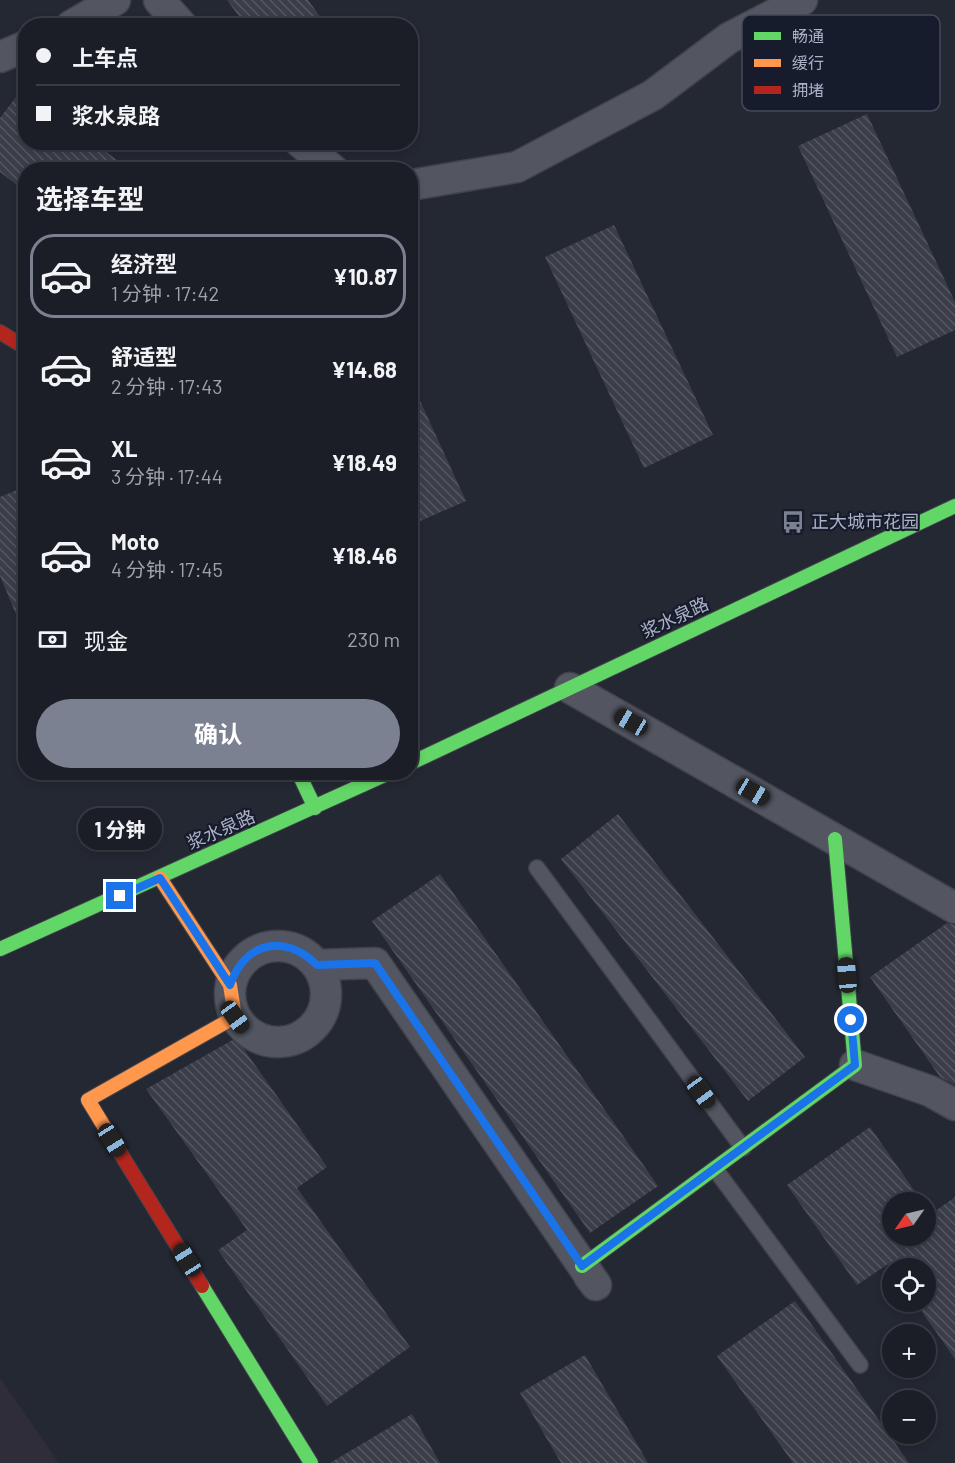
<!DOCTYPE html>
<html lang="zh">
<head>
<meta charset="utf-8">
<style>
  :root { --surface:#1b1e26; --page:#24272e; --text:#f1f3f6; --muted:#a0a2a7; --line:#393c43; --accent:#7c8192 }
  body { margin:0; font-family:Barlow,"Noto Sans SC",sans-serif; background:var(--page); color:var(--text); height:100vh; display:flex; flex-direction:column; font-size:22px; white-space:nowrap }
  * { box-sizing:border-box; margin:0 }
  p { font-size:20px; color:var(--muted) }
  .icon { flex:none; width:33px; height:33px; fill:none; stroke:currentColor; stroke-width:2; stroke-linecap:round; stroke-linejoin:round }
  .map { position:relative; flex:1; overflow:hidden }
  .sheet { position:absolute; left:18px; top:162px; width:400px; height:618px; display:flex; flex-direction:column; background:var(--surface); border-radius:24px; box-shadow:0 3px 9px #0003,0 0 0 2px var(--line) }
  .sheet>* { flex:none }
  .hud { position:absolute; left:18px; top:18px; width:400px; height:132px; border-radius:24px; box-shadow:0 3px 9px #0003,0 0 0 2px var(--line); display:grid; align-content:center; height:132px; padding:0 18px; background:var(--surface) }
  .needle { width:39px; rotate:236deg }
  .buttons { position:absolute; left:882px; top:1192px; display:grid; gap:12px }
  .buttons a { display:grid; place-items:center; width:54px; height:54px; border-radius:50%; background:var(--surface); box-shadow:0 3px 9px #0003,0 0 0 2px var(--line); font-size:30px }
  .end { position:absolute; width:27px; height:27px; margin:-14px; border:8px solid #1a73e8; background:#fff; box-shadow:0 0 0 3px #fff }
  .from { border-radius:50% }
  .bubble { position:absolute; height:42px; border-radius:21px; background:var(--surface); box-shadow:0 3px 9px #0003,0 0 0 2px var(--line); font-size:20px; font-weight:700; line-height:42px; text-align:center }
  .car { position:absolute; width:18px; height:36px; margin:-18px -9px; border-radius:8px; box-shadow:0 0 4px 2px #0007; background:linear-gradient(#222 24%,#8ab4d8 0 40%,#222 0 76%,#8ab4d8 0 86%,#222 0) }
  .hud b { display:flex; align-items:center; gap:21px; height:57px; font-size:22px }
  .hud b+b { border-top:2px solid var(--line) }
  .hud i { width:15px; height:15px; background:var(--text) }
  ul { padding:0; list-style:none }
  li { display:flex; align-items:center; gap:18px; height:84px; margin:0 12px 9px; padding:0 6px; border:3px solid transparent; border-radius:24px }
  li div { flex:1 }
  li b { display:block; font-size:22px }
  li em { font-style:normal; font-weight:700 }
  li.active { border-color:var(--accent) }
  li>.icon { width:54px; height:54px; stroke-width:1.5 }
  h2 { padding:0 18px; font-size:27px; line-height:72px }
  .pay { display:flex; align-items:center; gap:15px; height:66px; padding:0 18px; font-size:22px }
  .pay p { margin-inline-start:auto }
  .cta { display:flex; gap:12px; margin-top:auto; padding:12px 18px }
  .cta a { flex:1; height:69px; border-radius:36px; background:var(--accent); color:#fff; font-size:24px; font-weight:700; line-height:69px; text-align:center }
  .map>svg:first-child { display:block }
</style>
</head>
<body>
<div class="map">
<svg width="955" height="1463" viewBox="0 0 955 1463">
  <defs>
    <pattern id="building-back-hatch" width="6" height="6" patternUnits="userSpaceOnUse" patternTransform="scale(1.5)"><rect width="6" height="6" fill="#3b3e49"/><path d="M-1 5l2 2M0 0l6 6M5-1l2 2" fill="none" stroke="#555862"/></pattern>
  </defs>
  <rect width="100%" height="100%" fill="#242832"/>
  <polygon fill="#302d3b" points="0,1378 59,1463 0,1463"/>
  <g fill="url(#building-back-hatch)">
    <polygon points="227,0 308,0 327,26 246,26"/>
    <polygon points="26,84 26,142 94,142 129,170 26,170 26,192 0,172 0,118"/>
    <polygon points="867,114 955,302 955,330 897,357 798,146"/>
    <polygon points="614,225 713,435 644,468 545,257"/>
    <polygon points="411,381 466,501 411,525"/>
    <polygon points="26,486 25,636 0,576 0,497"/>
    <polygon points="618,814 805,1057 748,1101 561,859"/>
    <polygon points="440,874 658,1186 590,1233 372,921"/>
    <polygon points="947,923 955,925 955,1085 940,1077 870,977"/>
    <polygon points="236,1038 327,1167 297,1188 410,1347 327,1406 218,1250 247,1230 146,1089"/>
    <polygon points="870,1127 923,1203 892,1203 892,1236 926,1236 926,1207 931,1214 955,1197 955,1359 915,1302 926,1302 926,1269 892,1270 888,1264 857,1285 787,1185"/>
    <polygon points="795,1301 909,1463 793,1463 717,1356"/>
    <polygon points="585,1355 648,1463 561,1463 520,1393"/>
    <polygon points="412,1414 440,1463 330,1463"/>
  </g>
  <g fill="none" stroke-linecap="round" stroke-linejoin="round">
    <g stroke="#40434c" stroke-width="18">
      <g id="lane">
        <polyline points="537,868 743,1148"/>
        <polyline points="715,1169 860,1365"/>
      </g>
    </g>
    <g stroke="#40434c" stroke-width="33">
      <g id="street">
        <polyline points="159,0 182,26"/>
        <polyline points="71,26 115,0"/>
        <polyline points="0,57 26,46"/>
        <polyline points="300,142 333,170"/>
        <polyline points="411,185 517,167 653,95 729,38 802,0"/>
        <polyline points="570,688 955,908"/>
        <circle cx="278" cy="994" r="48"/>
        <polyline points="317,965 375,963 596,1285 589,1276"/>
        <polyline points="855,1065 930,1091 955,1105"/>
      </g>
    </g>
    <g stroke="#40434c" stroke-width="16">
      <g id="fast">
        <polyline points="411,763 955,506"/>
        <polyline points="298,772 315,808"/>
        <polyline points="0,949 391,772"/>
        <polyline points="582,1266 855,1065 835,839"/>
        <polyline points="202,1286 311,1463"/>
      </g>
    </g>
    <g stroke="#40434c" stroke-width="16">
      <polyline id="slow" points="119,1151 88,1100 235,1017 230,985 160,878"/>
    </g>
    <g stroke="#40434c" stroke-width="16">
      <g id="jam">
        <polyline points="0,332 26,348"/>
        <polyline points="119,1151 202,1286"/>
      </g>
    </g>
    <use href="#lane" stroke="#535661" stroke-width="15"/>
    <use href="#street" stroke="#535661" stroke-width="30"/>
    <use href="#fast" stroke="#63d668" stroke-width="14"/>
    <use href="#slow" stroke="#ff974d" stroke-width="14"/>
    <use href="#jam" stroke="#b3261e" stroke-width="14"/>
  </g>
  <g fill="none" stroke-linecap="round" stroke-linejoin="round">
    <path stroke="#1a73e8" stroke-width="8" d="M120 896 160 878 230 985C245 942 284 933 317 965L375 963 582 1266 855 1065 851 1020"/>
  </g>
  <defs>
    <g id="bus-bare" transform="scale(1.8)"><path d="M-5-6H5V4H4V6H2V4H-2V6H-4V4H-5ZM-3.5-4V0h7V-4ZM-3.5 1.2v1.5H-2V1.2ZM2 1.2v1.5H3.5V1.2Z" fill="#7c8192" stroke="#171c2d" stroke-width="2.5" paint-order="stroke"/></g>
  </defs>
  <g fill-rule="evenodd">
    <use href="#bus-bare" x="793" y="522"/>
  </g>
  <g text-anchor="middle" stroke-width="4.5" stroke-linejoin="round" paint-order="stroke">
    <g font-size="18" fill="#abb1c6" stroke="#171c2d" text-anchor="start">
      <text x="811" y="528">正大城市花园</text>
    </g>
    <g font-size="18" fill="#abb1c6" stroke="#171c2d">
      <text transform="translate(675 618) rotate(-25)" y="6">浆水泉路</text>
      <text transform="translate(221 830) rotate(-24)" y="6">浆水泉路</text>
    </g>
  </g>
  <rect x="742" y="15" width="198" height="96" rx="9" fill="#171c2d" stroke="#43495b" stroke-width="1.5"/>
  <rect x="754" y="32" width="27" height="8" fill="#63d668"/>
  <rect x="754" y="59" width="27" height="8" fill="#ff974d"/>
  <rect x="754" y="86" width="27" height="8" fill="#b3261e"/>
  <g font-size="16" fill="#abb1c6">
    <text x="792" y="42">畅通</text>
    <text x="792" y="69">缓行</text>
    <text x="792" y="96">拥堵</text>
  </g>
</svg>
<div class="buttons">
<a><svg class="needle" viewBox="-14 -14 28 28"><path d="M0-13l5 13h-10z" fill="#e53935"/><path d="M0 13l5-13h-10z" fill="#a0a2a7"/></svg></a>
<a><svg class="icon" aria-label="locate" viewBox="0 0 24 24"><circle cx="12" cy="12" r="6"/><path d="M12 2v4M12 18v4M2 12h4M18 12h4"/></svg></a>
<a>+</a>
<a>−</a>
</div>
<i class="end from" style="left:851px;top:1020px"></i>
<i class="end" style="left:120px;top:896px"></i>
<div class="bubble" style="left:78px;top:808px;width:84px">1 分钟</div>
<i class="car" style="left:631px;top:722px;rotate:300deg"></i>
<i class="car" style="left:753px;top:792px;rotate:120deg"></i>
<i class="car" style="left:847px;top:975px;rotate:355deg"></i>
<i class="car" style="left:235px;top:1017px;rotate:144deg"></i>
<i class="car" style="left:701px;top:1092px;rotate:144deg"></i>
<i class="car" style="left:112px;top:1140px;rotate:148deg"></i>
<i class="car" style="left:187px;top:1260px;rotate:328deg"></i>
<div class="hud">
<b><i class="from"></i>上车点</b>
<b><i></i>浆水泉路</b>
</div>
<section class="sheet">
<h2>选择车型</h2>
<ul>
<li class="active"><svg class="icon" aria-label="car" viewBox="0 0 24 24"><path d="M5 17H2v-5l4-1 3-4h7l3 4 3 1v5h-3M9 17h6M6 11h13"/><circle cx="7" cy="17" r="2"/><circle cx="17" cy="17" r="2"/></svg><div><b>经济型</b><p>1 分钟 · 17:42</p></div><em>¥10.87</em></li>
<li><svg class="icon" aria-label="car" viewBox="0 0 24 24"><path d="M5 17H2v-5l4-1 3-4h7l3 4 3 1v5h-3M9 17h6M6 11h13"/><circle cx="7" cy="17" r="2"/><circle cx="17" cy="17" r="2"/></svg><div><b>舒适型</b><p>2 分钟 · 17:43</p></div><em>¥14.68</em></li>
<li><svg class="icon" aria-label="car" viewBox="0 0 24 24"><path d="M5 17H2v-5l4-1 3-4h7l3 4 3 1v5h-3M9 17h6M6 11h13"/><circle cx="7" cy="17" r="2"/><circle cx="17" cy="17" r="2"/></svg><div><b>XL</b><p>3 分钟 · 17:44</p></div><em>¥18.49</em></li>
<li><svg class="icon" aria-label="car" viewBox="0 0 24 24"><path d="M5 17H2v-5l4-1 3-4h7l3 4 3 1v5h-3M9 17h6M6 11h13"/><circle cx="7" cy="17" r="2"/><circle cx="17" cy="17" r="2"/></svg><div><b>Moto</b><p>4 分钟 · 17:45</p></div><em>¥18.46</em></li>
</ul>
<div class="pay"><svg class="icon" aria-label="cash" viewBox="0 0 24 24"><path d="M3 7h18v10H3z"/><circle cx="12" cy="12" r="2"/></svg>现金<p>230 m</p></div>
<div class="cta"><a>确认</a></div>
</section>
</div>
</body>
</html>
